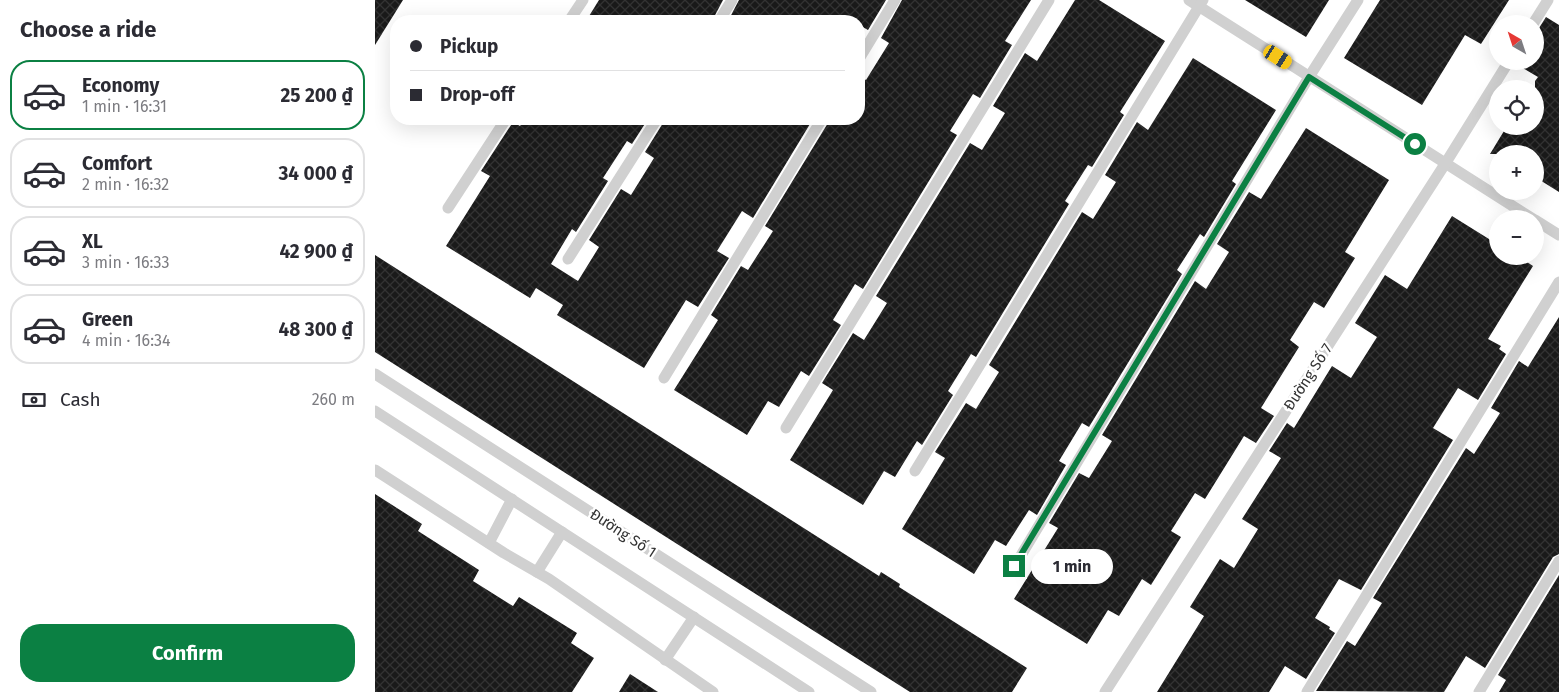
<!DOCTYPE html>
<html lang="en">
<head>
<meta charset="utf-8">
<style>
  :root { --surface:#fff; --page:#f7f7f7; --text:#2b2b33; --muted:#7c7c81; --line:#e1e1e2; --accent:#0b8043 }
  body { margin:0; font-family:"Fira Sans",sans-serif; background:var(--page); color:var(--text); height:100vh; display:flex; flex-direction:column; font-size:19px; white-space:nowrap }
  * { box-sizing:border-box; margin:0 }
  p { font-size:16px; color:var(--muted) }
  .icon { flex:none; width:28px; height:28px; fill:none; stroke:currentColor; stroke-width:2; stroke-linecap:round; stroke-linejoin:round }
  .map { position:relative; flex:1; overflow:hidden }
  .side { display:flex; flex-direction:column; background:var(--surface); width:375px }
  .side>* { flex:none }
  .banner { position:absolute; left:15px; top:15px; width:475px; height:110px; border-radius:20px; box-shadow:0 5px 20px #0002; display:grid; align-content:center; height:110px; padding:0 20px; background:var(--surface) }
  .needle { width:32px; rotate:321deg }
  .controls { position:absolute; left:1114px; top:15px; display:grid; gap:10px }
  .controls a { display:grid; place-items:center; width:55px; height:55px; border-radius:50%; background:var(--surface); box-shadow:0 5px 20px #0002; font-size:25px }
  .end { position:absolute; width:22px; height:22px; margin:-11px; border:6px solid #0b8043; background:#fff; box-shadow:0 0 0 2px #fff }
  .from { border-radius:50% }
  .bubble { position:absolute; height:35px; border-radius:18px; background:var(--surface); box-shadow:0 5px 20px #0002; font-size:16px; font-weight:700; line-height:35px; text-align:center }
  .car { position:absolute; width:15px; height:30px; margin:-15px -8px; border-radius:6px; box-shadow:0 0 4px 1px #0007; background:linear-gradient(#f5c518 24%,#345 0 40%,#f5c518 0 76%,#345 0 86%,#f5c518 0) }
  .banner b { display:flex; align-items:center; gap:18px; height:48px; font-size:19px }
  .banner b+b { border-top:1px solid var(--line) }
  .banner i { width:12px; height:12px; background:var(--text) }
  ul { padding:0; list-style:none }
  li { display:flex; align-items:center; gap:15px; height:70px; margin:0 10px 8px; padding:0 10px; border:2px solid var(--line); border-radius:20px }
  li div { flex:1 }
  li b { display:block; font-size:19px }
  li em { font-style:normal; font-weight:700 }
  li.active { border-color:var(--accent) }
  li>.icon { width:45px; height:45px; stroke-width:1.5 }
  h2 { padding:0 20px; font-size:22px; line-height:60px }
  .pay { display:flex; align-items:center; gap:12px; height:55px; padding:0 20px; font-size:19px }
  .pay p { margin-inline-start:auto }
  .action { display:flex; gap:10px; margin-top:auto; padding:10px 20px }
  .action a { flex:1; height:58px; border-radius:20px; background:var(--accent); color:#fff; font-size:20px; font-weight:700; line-height:58px; text-align:center }
  main { display:flex; flex:1; min-height:0 }
  .map>svg:first-child { display:block }
</style>
</head>
<body>
<main>
<section class="side">
<h2>Choose a ride</h2>
<ul>
<li class="active"><svg class="icon" aria-label="car" viewBox="0 0 24 24"><path d="M5 17H2v-5l4-1 3-4h7l3 4 3 1v5h-3M9 17h6M6 11h13"/><circle cx="7" cy="17" r="2"/><circle cx="17" cy="17" r="2"/></svg><div><b>Economy</b><p>1 min · 16:31</p></div><em>25 200 ₫</em></li>
<li><svg class="icon" aria-label="car" viewBox="0 0 24 24"><path d="M5 17H2v-5l4-1 3-4h7l3 4 3 1v5h-3M9 17h6M6 11h13"/><circle cx="7" cy="17" r="2"/><circle cx="17" cy="17" r="2"/></svg><div><b>Comfort</b><p>2 min · 16:32</p></div><em>34 000 ₫</em></li>
<li><svg class="icon" aria-label="car" viewBox="0 0 24 24"><path d="M5 17H2v-5l4-1 3-4h7l3 4 3 1v5h-3M9 17h6M6 11h13"/><circle cx="7" cy="17" r="2"/><circle cx="17" cy="17" r="2"/></svg><div><b>XL</b><p>3 min · 16:33</p></div><em>42 900 ₫</em></li>
<li><svg class="icon" aria-label="car" viewBox="0 0 24 24"><path d="M5 17H2v-5l4-1 3-4h7l3 4 3 1v5h-3M9 17h6M6 11h13"/><circle cx="7" cy="17" r="2"/><circle cx="17" cy="17" r="2"/></svg><div><b>Green</b><p>4 min · 16:34</p></div><em>48 300 ₫</em></li>
</ul>
<div class="pay"><svg class="icon" aria-label="cash" viewBox="0 0 24 24"><path d="M3 7h18v10H3z"/><circle cx="12" cy="12" r="2"/></svg>Cash<p>260 m</p></div>
<div class="action"><a>Confirm</a></div>
</section>
<div class="map">
<svg width="1184" height="692" viewBox="0 0 1184 692">
  <defs>
    <pattern id="building-cross-hatch" width="8" height="8" patternUnits="userSpaceOnUse" patternTransform="scale(1.25)"><rect width="8" height="8" fill="#1a1a1a"/><path d="M0 0l8 8M0 8l8-8" fill="none" stroke="#333"/></pattern>
  </defs>
  <rect width="100%" height="100%" fill="#fff"/>
  <g fill="url(#building-cross-hatch)">
    <polygon points="0,0 28,0 0,45"/>
    <polygon points="224,0 348,0 337,21 211,21"/>
    <polygon points="364,0 511,0 493,30 484,25 484,21 353,21"/>
    <polygon points="527,0 656,0 630,41 637,45 605,98 598,94 575,131 582,135 488,289 480,284 458,320 466,325 434,376 426,371 404,407 393,401 372,435 299,390 343,320 336,315 366,266 373,270 398,231 390,226 453,123 454,119 484,119 484,76 491,80 514,43 506,38"/>
    <polygon points="700,0 724,0 790,41 745,112 749,115 717,167 713,165 690,201 694,204 601,357 596,354 573,391 578,395 547,445 542,441 520,477 509,471 488,505 415,460 458,390 447,383 478,333 489,340 512,303 501,296 595,143 607,150 630,113 618,106 650,53 662,61"/>
    <polygon points="870,0 954,0 931,37"/>
    <polygon points="1005,0 1134,0 1106,44 1090,35 1047,105 969,58"/>
    <polygon points="1171,17 1184,25 1184,192 1160,177 1160,154 1115,154 1132,126 1160,126 1160,81 1163,77 1141,64 1141,61 1160,61 1160,31 1164,28"/>
    <polygon points="818,58 901,110 857,181 861,184 829,237 825,234 802,270 807,274 714,427 707,423 684,461 691,465 662,515 654,510 631,546 620,540 599,574 527,529 570,458 560,452 591,403 601,409 624,372 614,365 707,212 718,219 741,182 730,175 762,122 773,130"/>
    <polygon points="150,119 273,119 257,144 252,141 228,178 233,181 201,232 197,229 176,264 203,281 224,247 214,240 246,189 256,195 279,158 270,152 288,123 289,119 438,119 378,218 367,211 342,251 354,258 323,307 311,300 269,368 182,315 188,305 161,288 155,298 71,246 115,176 106,171 138,122 145,126"/>
    <polygon points="931,128 1014,180 970,252 980,258 949,308 939,302 915,340 924,347 886,408 899,416 881,443 869,436 830,499 820,493 796,531 806,537 776,585 767,579 744,616 733,610 712,644 639,599 683,528 674,523 704,473 714,478 737,441 727,435 820,281 831,289 854,252 842,244 874,192 886,199"/>
    <polygon points="1077,216 1122,244 1122,256 1143,256 1158,266 1113,339 1126,346 1124,349 1131,354 1103,400 1083,388 1058,428 1078,440 986,590 964,579 940,618 955,627 954,629 960,633 931,679 910,666 894,692 782,692 829,616 815,607 845,559 859,568 883,529 867,519 906,458 894,451 912,423 919,428 957,366 976,378 1002,337 980,323 1010,275 1032,289"/>
    <polygon points="0,255 504,576 506,572 525,584 524,587 652,668 637,692 535,692 0,352"/>
    <polygon points="1184,317 1184,554 1178,557 1110,668 1091,656 1069,692 941,691 972,641 980,646 1007,603 998,598 1091,448 1099,454 1125,413 1116,408 1144,361 1153,367"/>
    <polygon points="0,494 47,524 43,531 104,570 98,581 138,606 144,597 202,633 196,643 219,658 197,692 0,692"/>
    <polygon points="1184,575 1184,692 1124,692 1131,680 1123,675"/>
    <polygon points="255,674 283,692 244,692"/>
  </g>
  <g fill="none" stroke-linecap="round" stroke-linejoin="round">
    <g stroke="#d0d0d0" stroke-width="11">
      <polyline points="814,0 1158,219"/>
      <polyline points="194,21 208,0"/>
      <polyline points="344,21 357,0"/>
      <polyline points="1158,24 1173,0"/>
      <polyline points="484,59 520,0"/>
      <polyline points="73,208 131,119"/>
      <polyline points="1160,220 1184,235"/>
      <polyline points="193,259 282,119"/>
      <polyline points="0,374 496,692"/>
      <polyline points="289,378 447,119"/>
      <polyline points="0,411 434,692"/>
      <polyline points="411,428 674,0"/>
      <polyline points="0,470 129,553 174,579 338,692"/>
      <polyline points="540,471 828,0"/>
      <polyline points="114,543 137,499"/>
      <polyline points="639,567 934,77 983,0"/>
      <polyline points="162,572 187,532"/>
      <polyline points="290,660 319,617"/>
      <polyline points="730,692 1070,164 1134,61"/>
      <polyline points="932,692 1184,282"/>
      <polyline points="1104,692 1184,561"/>
    </g>
  </g>
  <g fill="none" stroke-linecap="round" stroke-linejoin="round">
    <polyline stroke="#0b8043" stroke-width="6" points="639,566 934,77 1040,144"/>
  </g>
  <g text-anchor="middle" stroke-width="5" stroke-linejoin="round" paint-order="stroke">
    <g font-size="15" fill="#333" stroke="#fff">
      <text transform="translate(933 377) rotate(-57)" y="5">Đường Số 7</text>
      <text transform="translate(248 533) rotate(33)" y="5">Đường Số 1</text>
    </g>
  </g>
</svg>
<div class="controls">
<a><svg class="needle" viewBox="-14 -14 28 28"><path d="M0-13l5 13h-10z" fill="#e53935"/><path d="M0 13l5-13h-10z" fill="#7c7c81"/></svg></a>
<a><svg class="icon" aria-label="locate" viewBox="0 0 24 24"><circle cx="12" cy="12" r="6"/><path d="M12 2v4M12 18v4M2 12h4M18 12h4"/></svg></a>
<a>+</a>
<a>−</a>
</div>
<i class="end from" style="left:1040px;top:144px"></i>
<i class="end" style="left:639px;top:566px"></i>
<div class="bubble" style="left:656px;top:549px;width:82px">1 min</div>
<i class="car" style="left:903px;top:57px;rotate:123deg"></i>
<div class="banner">
<b><i class="from"></i>Pickup</b>
<b><i></i>Drop-off</b>
</div>
</div>
</main>
</body>
</html>
